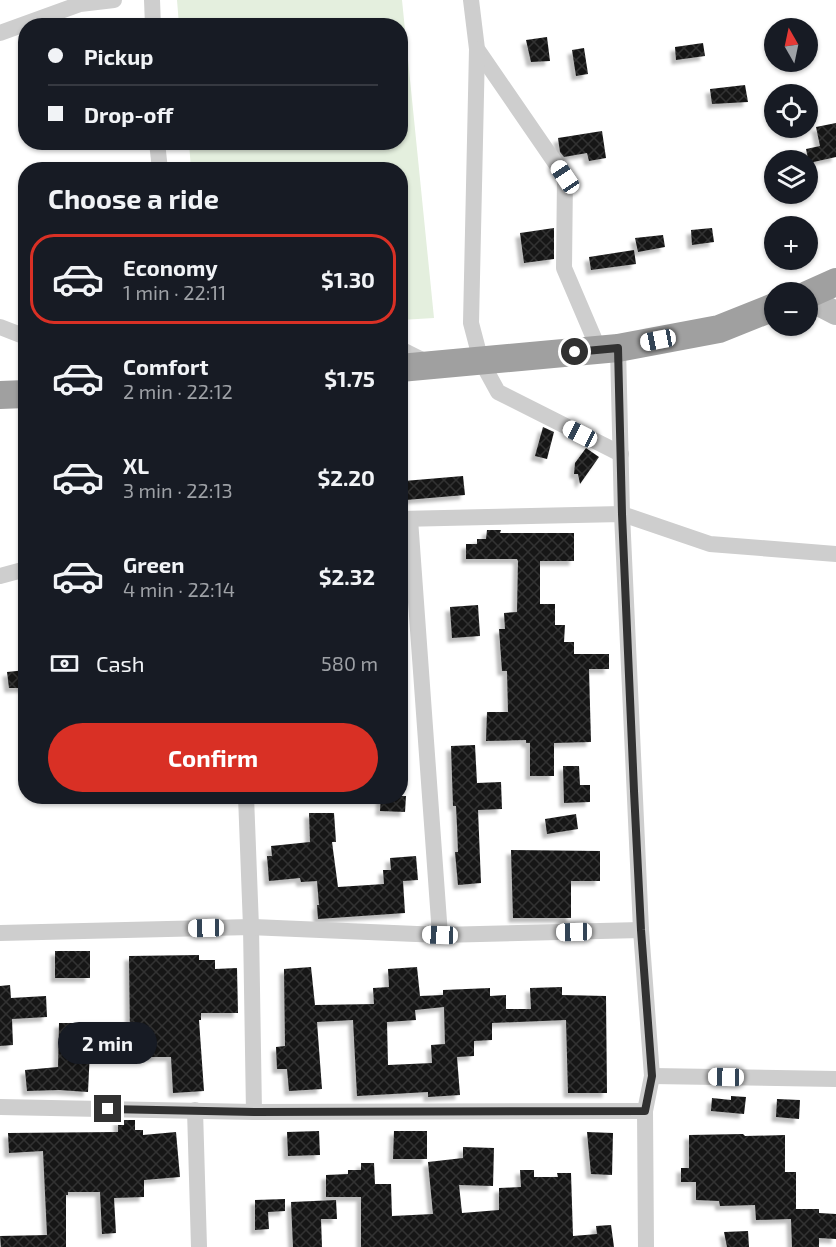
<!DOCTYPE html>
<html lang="en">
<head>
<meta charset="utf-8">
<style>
  :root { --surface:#171b24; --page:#242831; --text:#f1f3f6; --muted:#9ea1a6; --line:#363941; --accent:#d93025 }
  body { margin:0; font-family:"Exo 2",sans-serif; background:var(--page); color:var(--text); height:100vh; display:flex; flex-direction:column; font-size:22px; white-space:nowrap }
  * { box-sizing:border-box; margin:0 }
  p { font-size:20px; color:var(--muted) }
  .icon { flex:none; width:33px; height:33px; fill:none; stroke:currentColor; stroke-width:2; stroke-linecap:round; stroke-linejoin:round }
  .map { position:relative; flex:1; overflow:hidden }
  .details { position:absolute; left:18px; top:162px; width:390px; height:642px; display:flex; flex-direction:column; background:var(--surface); border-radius:24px; box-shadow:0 2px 4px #0004 }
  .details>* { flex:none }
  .banner { position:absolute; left:18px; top:18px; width:390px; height:132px; border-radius:24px; box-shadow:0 2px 4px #0004; display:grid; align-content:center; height:132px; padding:0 30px; background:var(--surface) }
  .needle { width:39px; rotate:351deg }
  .buttons { position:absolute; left:764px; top:18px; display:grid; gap:12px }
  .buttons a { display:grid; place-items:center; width:54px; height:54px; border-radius:50%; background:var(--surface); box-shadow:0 2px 4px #0004; font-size:30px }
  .end { position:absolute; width:27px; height:27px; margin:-14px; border:8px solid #313131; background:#fff; box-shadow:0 0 0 3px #fff }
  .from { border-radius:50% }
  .bubble { position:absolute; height:42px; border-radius:21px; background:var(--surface); box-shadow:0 2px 4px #0004; font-size:20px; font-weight:700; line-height:42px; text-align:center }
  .car { position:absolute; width:18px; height:36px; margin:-18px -9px; border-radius:8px; box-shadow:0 0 4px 2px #0007; background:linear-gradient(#fff 24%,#345 0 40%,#fff 0 76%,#345 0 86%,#fff 0) }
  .banner b { display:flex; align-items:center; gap:21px; height:57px; font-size:22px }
  .banner b+b { border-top:2px solid var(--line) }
  .banner i { width:15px; height:15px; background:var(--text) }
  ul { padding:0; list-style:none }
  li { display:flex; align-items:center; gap:18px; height:90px; margin:0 12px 9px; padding:0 18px; border:3px solid transparent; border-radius:24px }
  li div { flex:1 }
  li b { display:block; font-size:22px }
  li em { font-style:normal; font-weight:700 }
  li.on { border-color:var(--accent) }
  li>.icon { width:54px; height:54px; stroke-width:1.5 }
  h2 { padding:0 30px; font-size:27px; line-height:72px }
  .pay { display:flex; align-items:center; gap:15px; height:66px; padding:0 30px; font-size:22px }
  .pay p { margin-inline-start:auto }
  .primary-button { display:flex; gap:12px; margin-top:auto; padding:12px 30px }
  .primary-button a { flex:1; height:69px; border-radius:36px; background:var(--accent); color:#fff; font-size:24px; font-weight:700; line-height:69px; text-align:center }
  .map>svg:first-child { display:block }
</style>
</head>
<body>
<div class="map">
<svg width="836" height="1247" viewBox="0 0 836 1247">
  <defs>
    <pattern id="building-cross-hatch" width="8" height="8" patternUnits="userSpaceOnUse" patternTransform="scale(1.5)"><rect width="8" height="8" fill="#181818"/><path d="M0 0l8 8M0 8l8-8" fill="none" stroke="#313131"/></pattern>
    <filter id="shadow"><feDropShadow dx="-4.5" dy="4.5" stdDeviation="1.5" flood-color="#0004"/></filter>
  </defs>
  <rect width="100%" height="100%" fill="#fff"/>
  <polygon fill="#e4efde" points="177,0 402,0 434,318 401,320 400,170 191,169 189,143 400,142 400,26 179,25"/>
  <g fill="url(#building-cross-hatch)" fill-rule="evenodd" filter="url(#shadow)">
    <polygon points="547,37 550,61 531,62 526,40"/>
    <polygon points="703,43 705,56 676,60 675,47"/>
    <polygon points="584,48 588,74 576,76 572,50"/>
    <polygon points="745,85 748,102 712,104 710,89"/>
    <polygon points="836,123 836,157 809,163 806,149 820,146 816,127"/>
    <polygon points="602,131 606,158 589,161 587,153 564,157 560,152 558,138"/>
    <polygon points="554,228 554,259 524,263 520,233"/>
    <polygon points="712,228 714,242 692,245 691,230"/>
    <polygon points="663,235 665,247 638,252 635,238"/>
    <polygon points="634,250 636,264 591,270 589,257"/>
    <polygon points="543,427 554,432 547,459 535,456"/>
    <polygon points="586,448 599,457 580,484 578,474 574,474 575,463"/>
    <polygon points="463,476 465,495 406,500 404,481"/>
    <polygon points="487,530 501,530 500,533 574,533 574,561 540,561 540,604 555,604 555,625 565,625 564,642 574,642 574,654 609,654 609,669 589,669 591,742 554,743 554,776 530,776 530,743 526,743 526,740 486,741 487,712 508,712 507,671 502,671 499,629 505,629 504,613 517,612 518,561 517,559 466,559 466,544 477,544 477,539 486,539"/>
    <polygon points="478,605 480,636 452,638 450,607"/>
    <polygon points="26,670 26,688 9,688 7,672"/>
    <polygon points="475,745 477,783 501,782 502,809 478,810 481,883 458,885 455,852 458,852 457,826 456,806 453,806 451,746"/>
    <polygon points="563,766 579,766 580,785 590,785 590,802 564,803"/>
    <polygon points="381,796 406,796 405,812 380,811"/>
    <polygon points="309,813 334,813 336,842 332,842 338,887 384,884 383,870 391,870 390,858 416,856 418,880 403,881 405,913 318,919 317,905 319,905 317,881 301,882 300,878 269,881 267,856 272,856 271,846 310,842"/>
    <polygon points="576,814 578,829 547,834 545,819"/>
    <polygon points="511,850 600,851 600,881 571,881 571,918 513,918"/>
    <rect x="55" y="951" width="35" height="27"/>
    <polygon points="199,955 199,960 215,960 215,969 237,968 238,1013 201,1013 201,1020 199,1020 204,1091 173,1093 171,1057 150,1057 150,1043 133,1044 133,1038 130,1038 129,956"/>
    <path d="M311 967 315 1005 374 1004 373 988 389 987 388 969 417 967 420 996 443 995V990L490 988V996L506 995V1009H531L530 988 562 987V995L606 996 607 1093H568L566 1020 492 1023V1040L474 1041V1056L457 1057 460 1095 428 1097V1092L357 1096 353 1020 317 1022 322 1089 289 1091 287 1069H277L276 1047 285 1046 284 969ZM444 1007 445 1044 431 1045 432 1063 388 1065 387 1022 416 1020 415 1010Z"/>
    <polygon points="10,985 11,998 46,996 47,1017 12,1019 13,1045 0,1046 0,986"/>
    <polygon points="59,1023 104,1023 106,1049 90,1050 88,1092 59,1090 27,1091 25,1070 58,1067"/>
    <polygon points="731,1096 746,1097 744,1114 711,1111 712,1098 731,1100"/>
    <polygon points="777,1099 800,1100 799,1119 776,1117"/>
    <polygon points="118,1120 135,1120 135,1130 143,1130 143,1135 176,1132 180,1177 144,1180 144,1197 114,1198 116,1233 102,1234 100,1192 68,1192 68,1195 66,1195 66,1247 1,1247 0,1236 47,1235 43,1151 9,1153 8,1133 118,1132"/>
    <polygon points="319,1131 320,1155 288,1156 287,1132"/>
    <polygon points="394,1131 427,1131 427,1159 393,1159"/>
    <polygon points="587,1132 613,1133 612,1175 591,1174"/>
    <polygon points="743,1134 745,1136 785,1135 785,1172 796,1172 796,1209 819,1209 819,1213 836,1214 836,1239 819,1238 819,1247 792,1247 791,1219 756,1220 755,1205 720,1206 719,1201 696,1200 696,1182 681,1182 681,1168 689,1168 689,1135"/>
    <polygon points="463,1147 494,1148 493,1186 459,1185 462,1213 499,1210 499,1188 521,1187 520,1170 534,1170 534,1177 558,1177 557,1173 571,1173 573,1236 597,1234 596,1226 611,1225 614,1247 361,1247 361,1197 326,1197 326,1175 348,1174 348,1170 361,1170 361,1163 374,1163 375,1184 391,1184 392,1216 433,1214 428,1162 463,1158"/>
    <polygon points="285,1199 285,1211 268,1212 269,1229 255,1230 255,1200"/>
    <polygon points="336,1200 337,1219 321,1219 322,1247 293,1247 291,1202"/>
    <polygon points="748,1231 749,1247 727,1247 724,1232"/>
  </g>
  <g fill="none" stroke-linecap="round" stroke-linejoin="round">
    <g stroke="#cecece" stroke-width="16">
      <polyline points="152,0 153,26"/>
      <polyline points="471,0 477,49 565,177 564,268 599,350"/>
      <polyline points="0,33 80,4 114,0"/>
      <polyline points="477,49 471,323 481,361 498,392 621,454"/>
      <polyline points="157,142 160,170"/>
      <polyline points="0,327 26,337"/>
      <polyline points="618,348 622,514 641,930 652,1076 645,1111 646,1247"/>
      <polyline points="400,349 426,362"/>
      <polyline points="400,519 622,514 710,544 836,554"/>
      <polyline points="410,519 440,935"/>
      <polyline points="0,576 26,569"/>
      <polyline points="246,796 251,927 254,1112"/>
      <polyline points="0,933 251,927 440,935 641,930"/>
      <polyline points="652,1076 836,1079"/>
      <polyline points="0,1107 254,1112 645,1111"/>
      <polyline points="195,1110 199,1247"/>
    </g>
    <polyline stroke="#bbb" stroke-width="24" points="807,298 836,313"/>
    <g stroke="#a0a0a0" stroke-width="28">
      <polyline points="807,295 836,282"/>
      <polyline points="400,368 618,348 719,329 774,307"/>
      <polyline points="0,395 26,394"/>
    </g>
  </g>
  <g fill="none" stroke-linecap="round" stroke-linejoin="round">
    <polyline stroke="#313131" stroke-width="8" points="108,1109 254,1112 645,1111 652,1076 641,930 634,791 622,514 618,348 575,352"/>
  </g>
</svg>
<div class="buttons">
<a><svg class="needle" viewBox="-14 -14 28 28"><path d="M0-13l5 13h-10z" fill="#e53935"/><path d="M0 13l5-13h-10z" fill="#9ea1a6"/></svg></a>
<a><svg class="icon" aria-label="locate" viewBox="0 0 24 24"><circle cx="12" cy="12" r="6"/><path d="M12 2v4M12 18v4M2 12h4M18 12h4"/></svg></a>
<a><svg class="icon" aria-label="layers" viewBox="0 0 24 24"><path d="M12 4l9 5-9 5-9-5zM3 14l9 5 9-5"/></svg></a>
<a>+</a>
<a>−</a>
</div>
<i class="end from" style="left:575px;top:352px"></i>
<i class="end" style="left:108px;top:1109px"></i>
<div class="bubble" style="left:58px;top:1022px;width:99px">2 min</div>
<i class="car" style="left:565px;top:177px;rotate:326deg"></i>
<i class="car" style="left:658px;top:340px;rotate:259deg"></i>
<i class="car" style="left:580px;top:434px;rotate:297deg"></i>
<i class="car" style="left:206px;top:928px;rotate:269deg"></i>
<i class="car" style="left:574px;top:932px;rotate:269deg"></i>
<i class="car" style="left:440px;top:935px;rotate:272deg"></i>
<i class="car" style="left:726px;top:1077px;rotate:271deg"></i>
<div class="banner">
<b><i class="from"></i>Pickup</b>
<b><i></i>Drop-off</b>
</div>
<section class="details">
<h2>Choose a ride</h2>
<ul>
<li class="on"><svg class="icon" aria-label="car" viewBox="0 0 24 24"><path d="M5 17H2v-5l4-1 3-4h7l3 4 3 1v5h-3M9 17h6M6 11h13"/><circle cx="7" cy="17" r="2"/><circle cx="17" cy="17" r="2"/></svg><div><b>Economy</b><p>1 min · 22:11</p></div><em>$1.30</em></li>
<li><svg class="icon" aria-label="car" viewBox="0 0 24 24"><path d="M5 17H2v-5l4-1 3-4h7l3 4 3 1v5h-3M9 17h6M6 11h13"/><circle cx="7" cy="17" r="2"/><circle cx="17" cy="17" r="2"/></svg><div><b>Comfort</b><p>2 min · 22:12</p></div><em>$1.75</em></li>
<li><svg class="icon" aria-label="car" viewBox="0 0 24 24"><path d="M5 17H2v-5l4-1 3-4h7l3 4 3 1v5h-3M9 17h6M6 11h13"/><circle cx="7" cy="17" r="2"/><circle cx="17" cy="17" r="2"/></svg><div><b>XL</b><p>3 min · 22:13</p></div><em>$2.20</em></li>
<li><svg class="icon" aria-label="car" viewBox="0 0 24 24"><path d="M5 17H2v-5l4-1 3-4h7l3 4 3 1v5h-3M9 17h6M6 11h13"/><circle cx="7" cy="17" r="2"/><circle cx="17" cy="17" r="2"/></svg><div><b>Green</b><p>4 min · 22:14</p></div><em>$2.32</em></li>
</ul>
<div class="pay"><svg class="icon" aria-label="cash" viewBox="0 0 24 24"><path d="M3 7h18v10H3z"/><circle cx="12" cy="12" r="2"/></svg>Cash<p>580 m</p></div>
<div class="primary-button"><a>Confirm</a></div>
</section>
</div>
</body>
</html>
